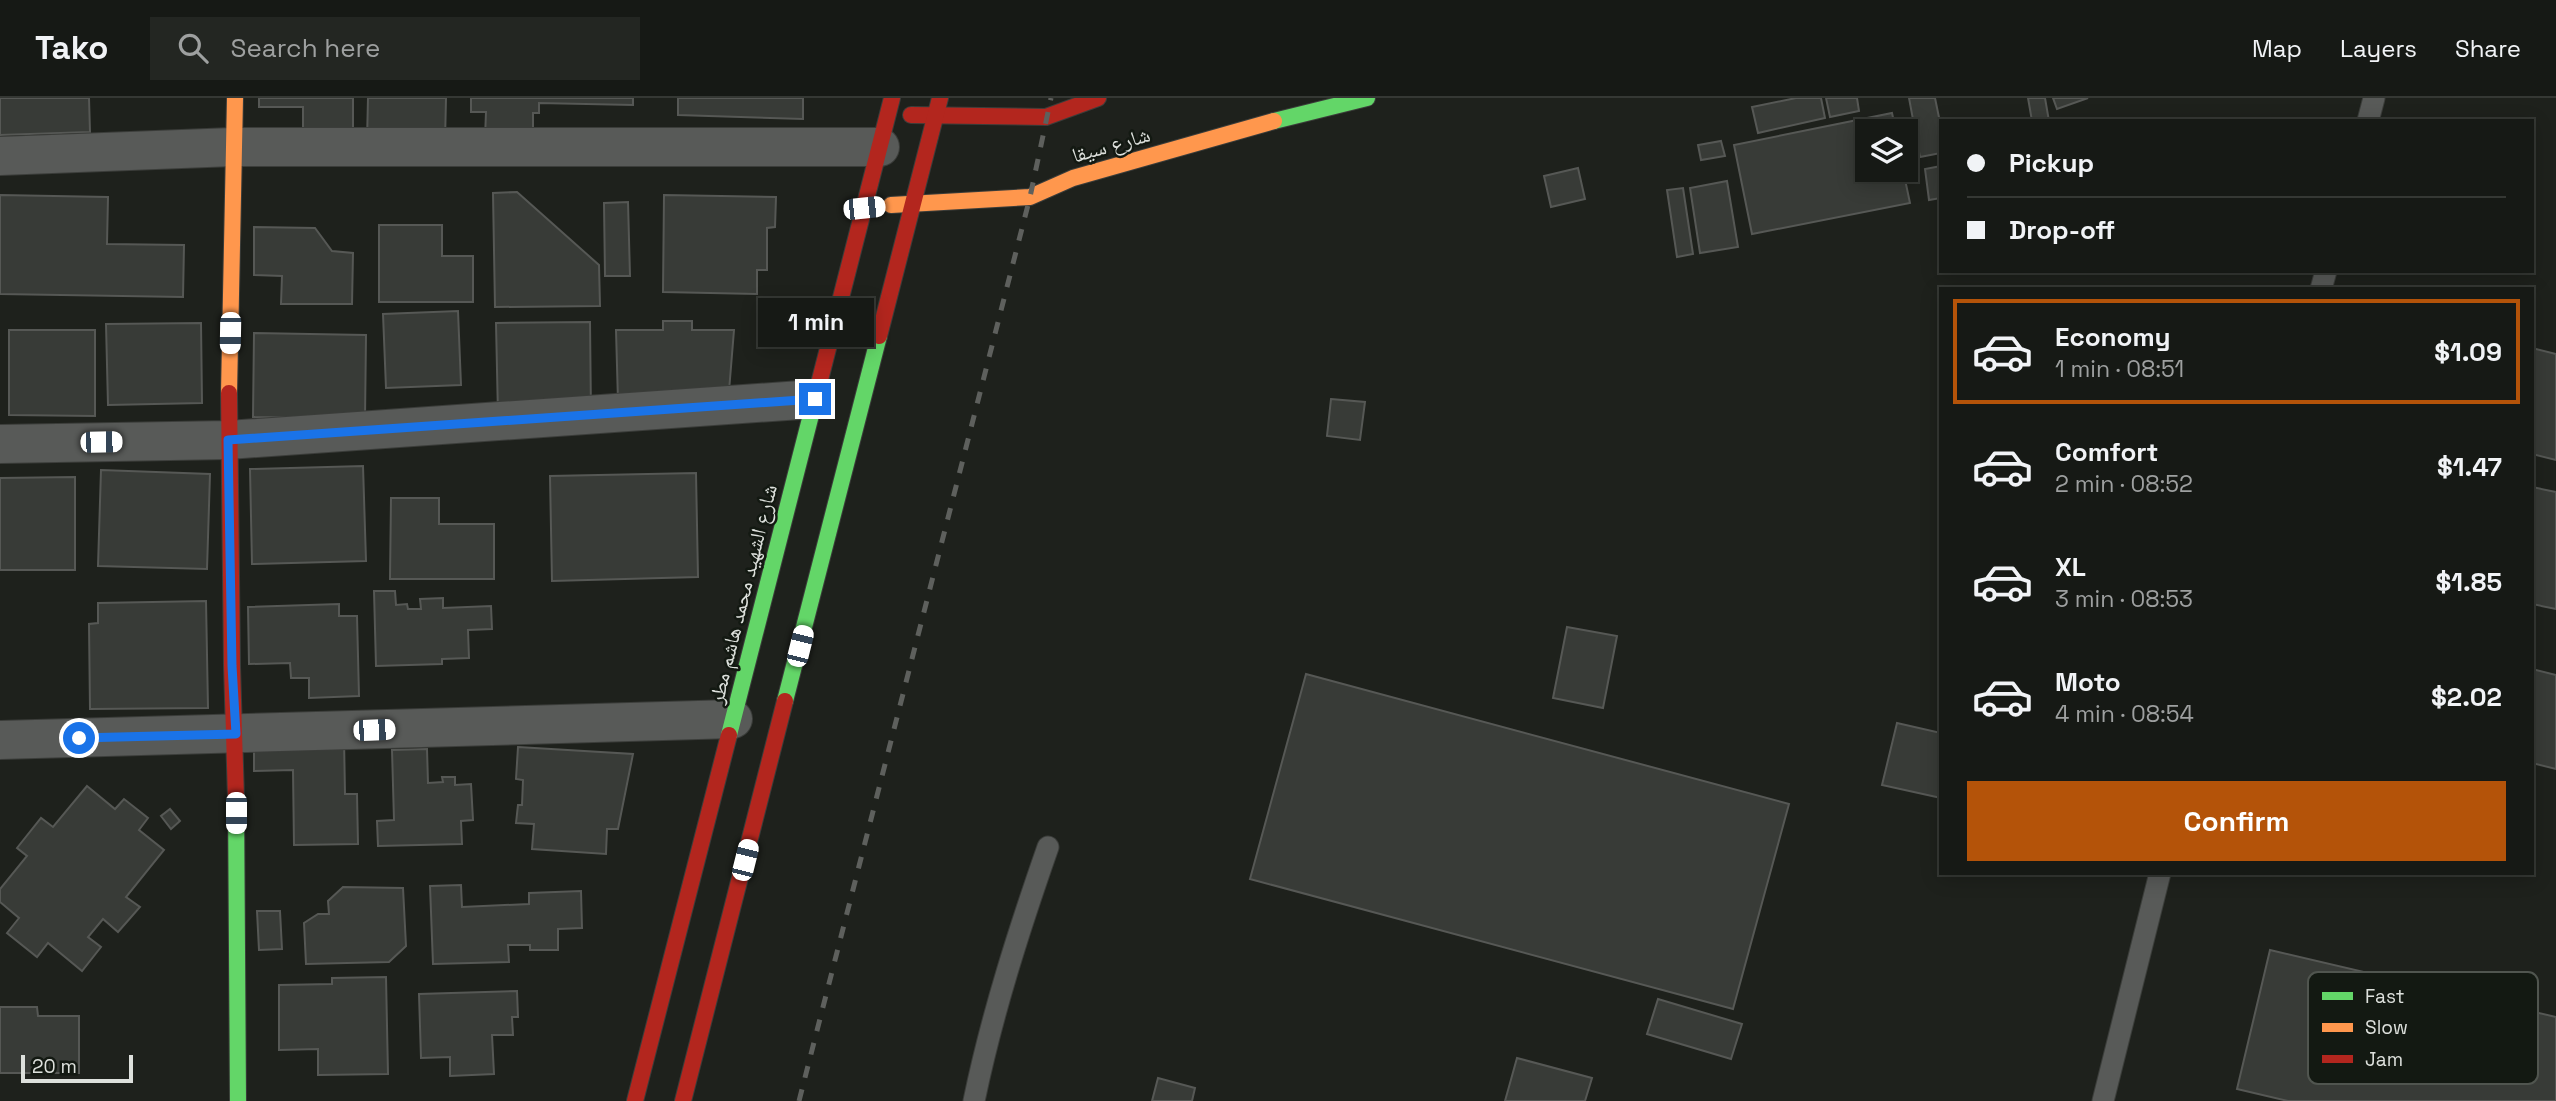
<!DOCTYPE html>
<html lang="en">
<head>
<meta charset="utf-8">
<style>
  :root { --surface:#161915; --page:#232622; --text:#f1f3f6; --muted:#9ea0a0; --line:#353834; --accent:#b45309 }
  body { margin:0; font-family:"Space Grotesk","Noto Naskh Arabic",sans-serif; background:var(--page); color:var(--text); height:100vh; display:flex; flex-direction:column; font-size:26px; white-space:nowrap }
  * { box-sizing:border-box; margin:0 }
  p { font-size:23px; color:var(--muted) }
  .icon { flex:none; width:38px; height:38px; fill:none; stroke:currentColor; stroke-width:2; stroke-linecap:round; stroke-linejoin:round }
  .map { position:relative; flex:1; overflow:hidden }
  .side { position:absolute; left:1939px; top:189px; width:595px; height:588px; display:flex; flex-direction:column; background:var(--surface); border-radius:0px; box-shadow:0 4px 18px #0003,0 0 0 2px var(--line) }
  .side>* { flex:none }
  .banner { position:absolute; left:1939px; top:21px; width:595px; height:154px; border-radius:0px; box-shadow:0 4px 18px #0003,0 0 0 2px var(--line); display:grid; align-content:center; height:154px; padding:0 28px; background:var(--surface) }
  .fabs { position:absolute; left:1855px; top:21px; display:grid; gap:14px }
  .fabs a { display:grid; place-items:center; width:63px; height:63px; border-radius:0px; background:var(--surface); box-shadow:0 4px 18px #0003,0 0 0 2px var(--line); font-size:35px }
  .scale { position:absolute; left:21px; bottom:18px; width:112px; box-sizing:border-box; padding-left:7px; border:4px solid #dde0dc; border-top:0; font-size:19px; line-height:24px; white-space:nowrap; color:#dde0dc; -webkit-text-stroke:5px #131912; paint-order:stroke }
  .end { position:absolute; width:32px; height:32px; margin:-16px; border:9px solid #1a73e8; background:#fff; box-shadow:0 0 0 4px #fff }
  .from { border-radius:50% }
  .bubble { position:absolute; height:49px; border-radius:0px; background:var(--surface); box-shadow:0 4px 18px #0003,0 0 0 2px var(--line); font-size:23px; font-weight:800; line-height:49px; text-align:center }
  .car { position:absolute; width:21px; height:42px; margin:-21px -10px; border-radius:9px; box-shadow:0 0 5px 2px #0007; background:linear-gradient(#fff 24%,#345 0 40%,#fff 0 76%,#345 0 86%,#fff 0) }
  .banner b { display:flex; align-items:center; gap:24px; height:66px; font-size:26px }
  .banner b+b { border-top:2px solid var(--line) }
  .banner i { width:18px; height:18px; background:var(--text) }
  ul { padding:12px 0 0; list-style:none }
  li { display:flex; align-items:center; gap:21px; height:105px; margin:0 14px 10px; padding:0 14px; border:4px solid transparent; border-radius:0px }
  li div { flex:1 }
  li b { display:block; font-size:26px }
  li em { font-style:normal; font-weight:800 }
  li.on { border-color:var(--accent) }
  li>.icon { width:63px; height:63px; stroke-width:1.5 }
  .cta { display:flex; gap:14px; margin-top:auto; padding:14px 28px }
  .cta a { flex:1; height:80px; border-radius:0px; background:var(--accent); color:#fff; font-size:28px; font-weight:800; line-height:80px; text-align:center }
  header { display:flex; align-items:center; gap:42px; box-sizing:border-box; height:98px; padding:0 35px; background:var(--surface); border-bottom:2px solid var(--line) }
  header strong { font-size:33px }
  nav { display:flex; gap:38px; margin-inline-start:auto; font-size:24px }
  .search { width:490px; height:63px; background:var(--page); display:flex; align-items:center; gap:18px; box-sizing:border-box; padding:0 24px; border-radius:0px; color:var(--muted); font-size:26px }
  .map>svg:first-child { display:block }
</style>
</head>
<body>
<header>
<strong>Tako</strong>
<div class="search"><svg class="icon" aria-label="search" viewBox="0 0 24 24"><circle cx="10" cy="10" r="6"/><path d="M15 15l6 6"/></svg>Search here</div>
<nav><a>Map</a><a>Layers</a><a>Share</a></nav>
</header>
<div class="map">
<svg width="2556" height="1003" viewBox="0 0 2556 1003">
  <rect width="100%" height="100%" fill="#1e211c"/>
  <g fill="#383b37" stroke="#565855" stroke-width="2">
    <polygon points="0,0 89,0 90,34 0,37"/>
    <polygon points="259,0 353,0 353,31 303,31 303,9 259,9"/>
    <polygon points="368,0 446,0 445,44 367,43"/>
    <polygon points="471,0 633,0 633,7 539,5 539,15 533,15 533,42 485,40 486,14 471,14"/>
    <polygon points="678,0 803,0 803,21 678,17"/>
    <polygon points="1796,0 1821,0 1825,20 1758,35 1752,9"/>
    <polygon points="1826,0 1857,0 1859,13 1830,19"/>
    <polygon points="1909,0 1935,0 1941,29 1941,55 1920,59"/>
    <polygon points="2028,0 2045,0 2049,23 2032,23"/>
    <polygon points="2053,0 2088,0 2057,11"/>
    <polygon points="1892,15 1896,33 1867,33 1867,72 1903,72 1910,105 1752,136 1734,47"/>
    <polygon points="1721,43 1725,58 1701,62 1698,47"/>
    <polygon points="1941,68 1941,100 1929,102 1925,71"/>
    <polygon points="1578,70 1585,101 1551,109 1544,78"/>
    <polygon points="1727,83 1738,149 1700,155 1690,90"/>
    <polygon points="1683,90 1693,156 1677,159 1667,92"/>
    <polygon points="517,94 599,167 600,208 495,209 493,95"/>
    <polygon points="0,97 108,99 107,146 184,147 183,199 0,196"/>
    <polygon points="664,97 776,99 775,129 767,130 767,172 757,172 757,196 663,194"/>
    <polygon points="628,104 630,178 605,178 604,105"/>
    <polygon points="379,127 442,127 442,158 473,158 473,204 379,204"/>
    <polygon points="254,129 315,130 332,153 353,155 352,206 281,206 282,178 254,177"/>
    <polygon points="458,213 461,287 386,290 383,216"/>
    <polygon points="663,223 692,223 692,232 734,232 729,293 618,303 616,232 663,232"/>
    <polygon points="590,224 591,316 498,317 496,225"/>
    <polygon points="201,225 202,305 108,307 106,226"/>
    <polygon points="9,232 95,232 95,318 9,317"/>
    <polygon points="254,235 366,237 365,321 253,319"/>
    <polygon points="2532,250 2556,256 2556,362 2532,356"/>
    <polygon points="1331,301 1365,304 1360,342 1327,338"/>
    <polygon points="363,368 366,463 252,466 250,371"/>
    <polygon points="101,372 210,376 207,471 98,468"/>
    <polygon points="696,375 698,479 552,483 550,378"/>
    <polygon points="75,379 75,472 0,472 0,380"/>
    <polygon points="2532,389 2556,394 2556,511 2532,506"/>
    <polygon points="391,400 439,400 439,426 494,426 494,481 390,481"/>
    <polygon points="374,493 395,493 396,507 407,506 408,511 421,511 420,501 443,500 443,510 491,508 492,531 468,532 469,560 442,561 442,566 376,568"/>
    <polygon points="206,503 208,610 90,611 89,526 98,525 98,505"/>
    <polygon points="339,506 339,518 357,518 359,598 309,600 309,580 291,580 290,565 249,566 248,509"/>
    <polygon points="1567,529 1617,538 1603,610 1553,600"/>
    <polygon points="2532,571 2556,577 2556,671 2532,665"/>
    <polygon points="1306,576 1789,706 1733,911 1250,781"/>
    <polygon points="1897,625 1941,635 1941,700 1882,687"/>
    <polygon points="344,640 345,696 357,696 358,746 294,747 293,672 254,673 254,644"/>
    <polygon points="518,649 633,656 618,731 607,731 606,756 532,751 534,726 516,725 518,707 522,707 523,682 516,681"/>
    <polygon points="427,651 428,685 443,684 442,679 455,679 455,687 471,686 473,722 461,723 462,746 378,748 377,723 394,722 392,652"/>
    <polygon points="87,688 115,711 124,701 148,720 139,732 164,752 126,799 140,809 118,834 103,821 88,839 101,849 82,873 48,845 37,859 7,835 19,820 0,804 0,791 27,758 17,750 41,720 53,729"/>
    <polygon points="170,711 180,723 171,731 161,718"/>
    <polygon points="461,787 462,809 529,806 529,795 581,793 582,830 558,831 558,852 530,852 530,847 508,847 509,864 433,866 430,788"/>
    <polygon points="343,789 403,790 406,848 389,864 306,866 304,825 318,816 329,816 328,803"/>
    <polygon points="257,813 280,813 282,851 259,852"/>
    <polygon points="2270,852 2556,919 2556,1003 2288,1003 2237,991"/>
    <polygon points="386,879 388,976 318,977 318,951 279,952 279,887 332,886 332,880"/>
    <polygon points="517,893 518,919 512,919 513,937 492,937 494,976 450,978 450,959 421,960 419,896"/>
    <polygon points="1658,901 1742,926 1731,961 1647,936"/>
    <polygon points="0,909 37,909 38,918 79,918 79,975 0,975"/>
    <polygon points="1517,960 1592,980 1585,1003 1505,1003"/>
    <polygon points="1158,980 1195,990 1192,1003 1152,1003"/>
  </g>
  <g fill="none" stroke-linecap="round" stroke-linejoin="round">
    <g stroke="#3b3d3a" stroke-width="23">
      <g id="lane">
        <polyline points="2368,23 2374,0"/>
        <polyline points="2321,191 2326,173"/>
        <path d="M974 1003C992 916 1019 832 1048 749"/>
        <polyline points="2103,1003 2160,775"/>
      </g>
    </g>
    <g stroke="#3b3d3a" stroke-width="40">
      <g id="street">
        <polyline points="0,58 233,49 880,49"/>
        <polyline points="0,346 228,342 815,301"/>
        <polyline points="0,642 733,621"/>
      </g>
    </g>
    <g stroke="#3b3d3a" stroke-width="18">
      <g id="fast">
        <polyline points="1274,23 1367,0"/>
        <polyline points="785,603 879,238"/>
        <polyline points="729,637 812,313"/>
        <polyline points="236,701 238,1003"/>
      </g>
    </g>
    <g stroke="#3b3d3a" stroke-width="18">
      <g id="slow">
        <polyline points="891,107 1030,99 1073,80 1274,23"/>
        <polyline points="229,295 235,0"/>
      </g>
    </g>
    <g stroke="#3b3d3a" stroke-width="18">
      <g id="jam">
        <polyline points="911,17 1046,19 1098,0"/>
        <polyline points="879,238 940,0"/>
        <polyline points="229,295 232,568 236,701"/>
        <polyline points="812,313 892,0"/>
        <polyline points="635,1003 729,637"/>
        <polyline points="683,1003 785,603"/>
      </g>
    </g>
    <use href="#lane" stroke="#585a58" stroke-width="21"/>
    <use href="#street" stroke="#585a58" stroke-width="38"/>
    <use href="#fast" stroke="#63d668" stroke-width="16"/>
    <use href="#slow" stroke="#ff974d" stroke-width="16"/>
    <use href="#jam" stroke="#b3261e" stroke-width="16"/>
    <polyline stroke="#5e605d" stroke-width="5" stroke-dasharray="12 12" stroke-linecap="butt" points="799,1003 1030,99 1051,0"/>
  </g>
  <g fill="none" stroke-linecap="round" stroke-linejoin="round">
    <polyline stroke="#1a73e8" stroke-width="9" points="79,640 236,636 232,568 228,342 815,301"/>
  </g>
  <g text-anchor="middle" stroke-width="5" stroke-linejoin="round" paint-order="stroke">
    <g font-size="21" fill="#dde0dc" stroke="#131912">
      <text transform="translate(1111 47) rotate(-16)" y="7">شارع سيقا</text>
      <text transform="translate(743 496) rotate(-76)" y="7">شارع الشهيد محمد هاشم مطر</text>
    </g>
  </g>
  <rect x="2308" y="874" width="230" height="112" rx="10" fill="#131912" stroke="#50554f" stroke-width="2"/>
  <rect x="2322" y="894" width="31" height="8" fill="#63d668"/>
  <rect x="2322" y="925" width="31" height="9" fill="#ff974d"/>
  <rect x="2322" y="957" width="31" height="8" fill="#b3261e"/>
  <g font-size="19" fill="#dde0dc">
    <text x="2365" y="905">Fast</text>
    <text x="2365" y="936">Slow</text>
    <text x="2365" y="968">Jam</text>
  </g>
</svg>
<div class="fabs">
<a><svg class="icon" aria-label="layers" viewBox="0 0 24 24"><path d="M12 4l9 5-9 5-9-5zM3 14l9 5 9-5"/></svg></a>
</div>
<div class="scale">20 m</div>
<i class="end from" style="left:79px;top:640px"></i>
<i class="end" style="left:815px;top:301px"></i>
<div class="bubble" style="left:758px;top:200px;width:116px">1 min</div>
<i class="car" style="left:864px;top:110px;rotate:84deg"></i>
<i class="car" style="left:230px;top:235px;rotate:181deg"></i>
<i class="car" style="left:101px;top:344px;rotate:89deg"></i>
<i class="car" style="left:800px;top:548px;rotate:14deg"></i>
<i class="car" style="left:374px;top:632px;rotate:88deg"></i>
<i class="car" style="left:236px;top:715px;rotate:180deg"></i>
<i class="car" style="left:745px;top:762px;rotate:14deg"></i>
<div class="banner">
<b><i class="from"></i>Pickup</b>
<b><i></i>Drop-off</b>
</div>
<section class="side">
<ul>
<li class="on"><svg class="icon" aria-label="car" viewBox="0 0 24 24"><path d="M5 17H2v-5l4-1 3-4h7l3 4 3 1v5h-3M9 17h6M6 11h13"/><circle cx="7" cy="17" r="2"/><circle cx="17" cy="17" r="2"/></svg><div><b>Economy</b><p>1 min · 08:51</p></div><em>$1.09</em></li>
<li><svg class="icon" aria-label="car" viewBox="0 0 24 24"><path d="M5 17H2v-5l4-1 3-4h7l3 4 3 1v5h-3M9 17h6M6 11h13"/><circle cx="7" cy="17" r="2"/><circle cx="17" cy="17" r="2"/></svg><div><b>Comfort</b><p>2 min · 08:52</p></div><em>$1.47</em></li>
<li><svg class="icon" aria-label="car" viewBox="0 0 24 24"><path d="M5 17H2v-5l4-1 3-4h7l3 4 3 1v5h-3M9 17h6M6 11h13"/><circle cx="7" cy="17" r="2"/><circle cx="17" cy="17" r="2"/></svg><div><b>XL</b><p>3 min · 08:53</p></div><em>$1.85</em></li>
<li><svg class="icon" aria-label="car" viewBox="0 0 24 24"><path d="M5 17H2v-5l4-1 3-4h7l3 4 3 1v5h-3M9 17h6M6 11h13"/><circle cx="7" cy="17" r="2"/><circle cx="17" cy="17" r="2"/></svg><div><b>Moto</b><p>4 min · 08:54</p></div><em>$2.02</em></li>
</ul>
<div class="cta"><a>Confirm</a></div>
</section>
</div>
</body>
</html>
